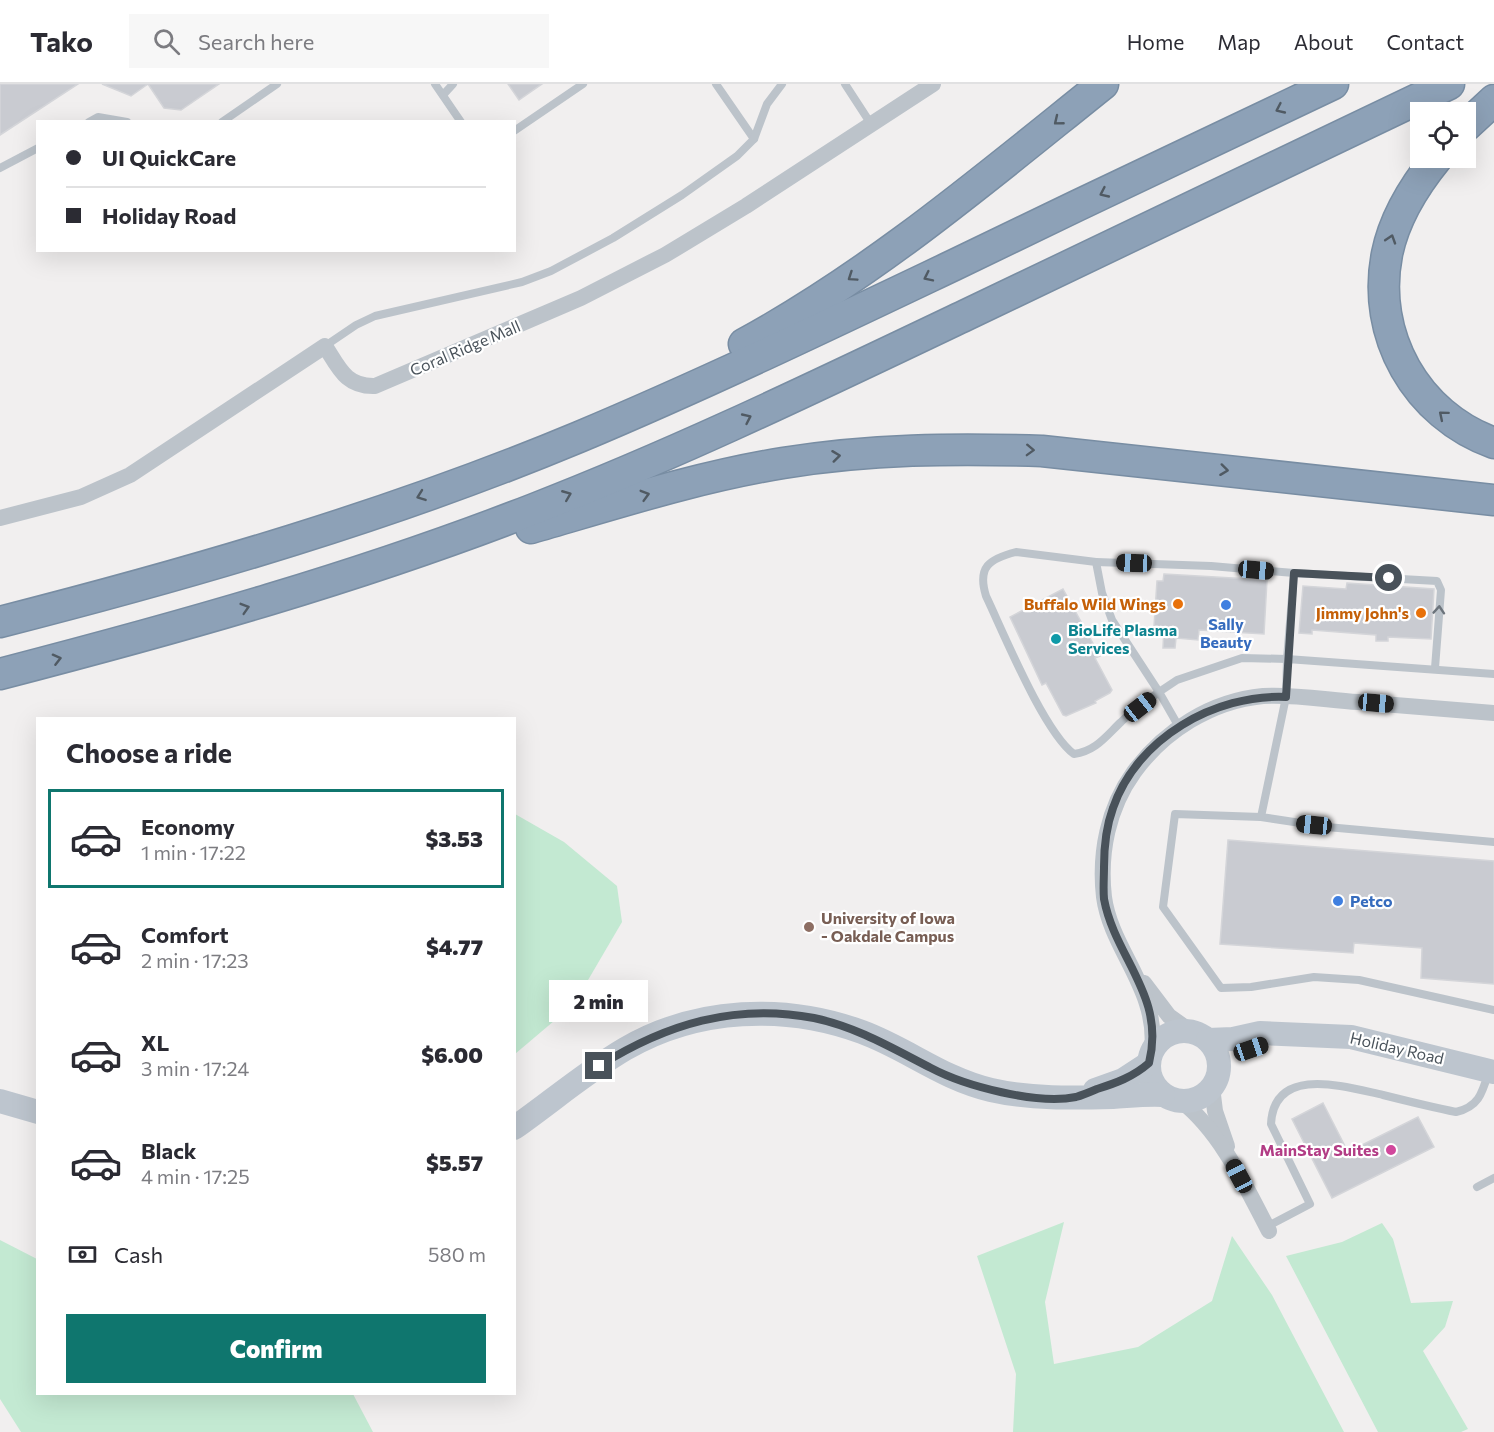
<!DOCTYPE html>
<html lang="en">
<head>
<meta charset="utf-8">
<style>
  :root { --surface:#fff; --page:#f7f7f7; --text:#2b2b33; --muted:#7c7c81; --line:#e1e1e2; --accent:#0f766e }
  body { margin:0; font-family:Commissioner,sans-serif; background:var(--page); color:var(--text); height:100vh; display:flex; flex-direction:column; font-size:22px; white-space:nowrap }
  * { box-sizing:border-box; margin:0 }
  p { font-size:20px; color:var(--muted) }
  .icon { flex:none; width:33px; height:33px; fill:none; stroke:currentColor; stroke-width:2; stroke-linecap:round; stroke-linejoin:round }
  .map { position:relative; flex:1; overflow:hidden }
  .side { position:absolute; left:36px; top:633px; width:480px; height:678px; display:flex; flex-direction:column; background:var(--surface); border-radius:0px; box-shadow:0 6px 24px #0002 }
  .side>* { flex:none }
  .banner { position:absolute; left:36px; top:36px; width:480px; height:132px; border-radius:0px; box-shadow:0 6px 24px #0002; display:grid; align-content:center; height:132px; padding:0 30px; background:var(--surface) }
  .controls { position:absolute; left:1410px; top:18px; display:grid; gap:12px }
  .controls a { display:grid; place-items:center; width:66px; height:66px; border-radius:0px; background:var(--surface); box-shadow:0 6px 24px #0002; font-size:30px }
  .end { position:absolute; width:27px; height:27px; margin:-14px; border:8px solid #49525a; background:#fff; box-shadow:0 0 0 3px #fff }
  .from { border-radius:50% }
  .bubble { position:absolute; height:42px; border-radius:0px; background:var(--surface); box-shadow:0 6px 24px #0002; font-size:20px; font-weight:800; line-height:42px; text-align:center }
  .car { position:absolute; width:18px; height:36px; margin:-18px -9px; border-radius:8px; box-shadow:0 0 4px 2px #0007; background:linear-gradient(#222 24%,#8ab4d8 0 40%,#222 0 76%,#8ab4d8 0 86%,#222 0) }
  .banner b { display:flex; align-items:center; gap:21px; height:57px; font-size:22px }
  .banner b+b { border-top:2px solid var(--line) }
  .banner i { width:15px; height:15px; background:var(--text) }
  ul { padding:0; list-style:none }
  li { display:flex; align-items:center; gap:18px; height:99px; margin:0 12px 9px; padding:0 18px; border:3px solid transparent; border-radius:0px }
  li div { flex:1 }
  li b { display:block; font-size:22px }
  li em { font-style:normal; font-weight:800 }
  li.on { border-color:var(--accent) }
  li>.icon { width:54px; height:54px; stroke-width:1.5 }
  h2 { padding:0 30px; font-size:27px; line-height:72px }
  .pay { display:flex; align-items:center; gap:15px; height:66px; padding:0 30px; font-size:22px }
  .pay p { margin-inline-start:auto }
  .primary-button { display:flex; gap:12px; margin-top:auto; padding:12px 30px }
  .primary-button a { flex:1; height:69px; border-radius:0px; background:var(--accent); color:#fff; font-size:24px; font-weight:800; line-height:69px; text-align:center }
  header { display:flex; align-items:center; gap:36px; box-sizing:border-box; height:84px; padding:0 30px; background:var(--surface); border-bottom:2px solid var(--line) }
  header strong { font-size:28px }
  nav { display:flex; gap:33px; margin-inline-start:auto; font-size:21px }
  .search { width:420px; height:54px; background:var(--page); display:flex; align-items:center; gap:15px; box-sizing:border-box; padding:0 21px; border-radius:0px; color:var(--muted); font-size:22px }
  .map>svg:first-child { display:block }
</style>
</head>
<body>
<header>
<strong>Tako</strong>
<div class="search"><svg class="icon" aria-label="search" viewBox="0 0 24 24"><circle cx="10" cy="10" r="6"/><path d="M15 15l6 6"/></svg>Search here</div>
<nav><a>Home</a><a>Map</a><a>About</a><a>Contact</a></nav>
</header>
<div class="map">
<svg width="1494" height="1348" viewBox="0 0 1494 1348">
  <rect width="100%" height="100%" fill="#f1efef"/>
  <g fill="#c3e9d2">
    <polygon points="515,730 564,758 617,802 622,838 574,920 515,970"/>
    <polygon points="1064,1138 1045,1218 1054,1280 1138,1263 1212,1217 1232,1152 1272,1211 1344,1348 1013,1348 1016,1290 977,1172"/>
    <polygon points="1382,1139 1393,1155 1411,1219 1453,1217 1445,1243 1423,1267 1468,1345 1461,1348 1378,1348 1286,1172 1342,1158"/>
    <polygon points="0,1156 37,1175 38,1310 353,1310 373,1348 21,1348 0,1315"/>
  </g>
  <g fill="#c9cbd1" stroke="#d4d5d9" stroke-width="1.5">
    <polygon points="0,0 78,0 0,51"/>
    <polygon points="102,0 219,0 181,26 164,24 148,0 131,12"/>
    <polygon points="508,0 542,0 519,16"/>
    <polygon points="1164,490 1267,496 1264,550 1199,546 1198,556 1176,554 1175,564 1163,564 1164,543 1154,542 1157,497 1163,497"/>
    <polygon points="1347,499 1434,505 1431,555 1388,553 1388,557 1376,557 1376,551 1312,546 1312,550 1299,549 1303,502 1346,505"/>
    <polygon points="1063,505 1100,572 1095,574 1112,606 1110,609 1095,617 1096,619 1066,632 1063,631 1046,599 1042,601 1010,533"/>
    <polygon points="1228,756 1494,777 1494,900 1421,894 1422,864 1354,859 1353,869 1220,860"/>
    <polygon points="1323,1019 1348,1068 1418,1033 1434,1063 1332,1114 1292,1035"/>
  </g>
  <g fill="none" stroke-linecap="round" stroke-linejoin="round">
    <g stroke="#788da3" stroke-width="33">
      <g id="highway">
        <polyline points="1466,42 1494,16"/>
        <path d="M1437 74C1415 101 1394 135 1387 170 1371 251 1416 331 1494 359"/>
        <path d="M744 260C874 189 988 92 1103 0"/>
        <path d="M531 444C614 420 697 393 783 379 869 365 955 364 1042 367L1494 416"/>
        <path d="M0 538C196 488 392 431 579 353 705 300 830 240 954 181 1080 120 1206 60 1333 0"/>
        <path d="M0 590C181 543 360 493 534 425 681 368 823 299 966 231 1127 154 1288 77 1449 0"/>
      </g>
    </g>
    <g stroke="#bcc3ca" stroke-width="8">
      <polyline points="435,0 461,38"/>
      <polyline points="716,0 754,55"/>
      <polyline points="845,0 871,40"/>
      <polyline points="443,11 453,0"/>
      <polyline points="89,38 98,33 127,38"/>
      <polyline points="222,38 277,0"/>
      <polyline points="514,47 583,0"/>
      <polyline points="0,84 38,64"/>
      <polyline points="325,262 356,241 375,232 522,198 551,187 613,154 682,111 737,72 754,55 767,20 782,0"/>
      <path d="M1016 468 1096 478 1102 509 1112 536 1159 608C1146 618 1132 627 1121 638 1106 652 1096 667 1074 670 1044 648 1004 550 986 512 977 483 989 475 1016 468Z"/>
      <polyline points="1096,478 1211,482 1294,489 1287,575 1242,574 1177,596 1159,608 1179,643"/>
      <polyline points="1294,489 1437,497 1441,506 1435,584"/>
      <polyline points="1494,590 1287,575 1286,613 1261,733 1327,743 1494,758"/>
      <polyline points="1261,733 1175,730 1163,823 1221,904 1251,903 1314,893 1359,896 1494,926"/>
      <polyline points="1477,1103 1494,1094"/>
      <path d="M1266 1143 1310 1120 1271 1040C1274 980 1346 1003 1383 1011 1407 1017 1431 1023 1456 1028 1478 1023 1482 1010 1488 990"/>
    </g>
    <g stroke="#bcc3ca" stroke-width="16">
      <path d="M0 434 81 413 130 391 325 262C339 284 346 303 375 302L581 214 665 171 746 122 933 0"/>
      <polyline points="1144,899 1169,932 1190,947"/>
      <path d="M1152 967C1159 906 1111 866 1104 813 1099 769 1108 724 1134 688 1164 647 1211 617 1263 612 1294 610 1327 616 1358 618 1403 622 1449 625 1494 629"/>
      <polyline points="1212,1003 1215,1027 1227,1062"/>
      <path d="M1181 1017C1221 1048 1246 1103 1269 1147"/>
    </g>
    <g stroke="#bdc5ce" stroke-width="24">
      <circle cx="1184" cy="982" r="35"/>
      <polyline points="1208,956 1233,955 1260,949 1351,953 1494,988"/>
      <polyline points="1095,1006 1123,996 1149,979"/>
      <polyline points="0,1017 38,1028"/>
      <path d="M514 1044C551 1018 586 988 625 965 697 923 786 920 862 948 908 965 941 994 991 1006 1030 1015 1073 1014 1113 1013 1130 1012 1146 1010 1163 1011"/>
    </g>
    <use href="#highway" stroke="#8da1b7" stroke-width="30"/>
  </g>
  <defs><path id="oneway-chevron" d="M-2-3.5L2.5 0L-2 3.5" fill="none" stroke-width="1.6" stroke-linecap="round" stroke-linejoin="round" transform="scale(1.5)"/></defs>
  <g stroke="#505a63">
    <use href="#oneway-chevron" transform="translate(1280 25) rotate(155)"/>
    <use href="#oneway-chevron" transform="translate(1058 37) rotate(141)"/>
    <use href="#oneway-chevron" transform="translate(1104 109) rotate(155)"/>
    <use href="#oneway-chevron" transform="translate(1391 155) rotate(-72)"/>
    <use href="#oneway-chevron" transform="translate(852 193) rotate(146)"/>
    <use href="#oneway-chevron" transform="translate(928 193) rotate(154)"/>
    <use href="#oneway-chevron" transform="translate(1443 331) rotate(-140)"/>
    <use href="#oneway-chevron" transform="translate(747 334) rotate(-25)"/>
    <use href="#oneway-chevron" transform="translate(1030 366) rotate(2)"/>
    <use href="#oneway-chevron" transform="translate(836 372) rotate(-7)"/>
    <use href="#oneway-chevron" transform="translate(1224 386) rotate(7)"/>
    <use href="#oneway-chevron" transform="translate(567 411) rotate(-22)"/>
    <use href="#oneway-chevron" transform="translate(645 411) rotate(-16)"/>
    <use href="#oneway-chevron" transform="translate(421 412) rotate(160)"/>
    <use href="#oneway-chevron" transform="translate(245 524) rotate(-17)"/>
    <use href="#oneway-chevron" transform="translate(57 575) rotate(-14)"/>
  </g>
  <use stroke="#6c747c" href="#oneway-chevron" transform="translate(1439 526) rotate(-86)"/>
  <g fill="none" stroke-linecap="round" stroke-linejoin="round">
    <path stroke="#49525a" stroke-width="8" d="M599 982C666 940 735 919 814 934 857 943 892 964 931 984 965 1002 1037 1021 1076 1013 1083 1011 1090 1008 1097 1005 1116 999 1133 993 1149 979 1166 912 1115 874 1104 815 1103 805 1104 793 1104 783 1104 763 1106 743 1113 724 1137 654 1215 610 1286 613L1294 489 1389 494"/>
  </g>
  <g fill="#e8710a" stroke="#fff" stroke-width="2">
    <circle cx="1178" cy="520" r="6"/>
    <circle cx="1421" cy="529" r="6"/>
  </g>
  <g fill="#3f7fe0" stroke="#fff" stroke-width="2">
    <circle cx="1226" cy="521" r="6"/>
    <circle cx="1338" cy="817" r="6"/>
  </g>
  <circle fill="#0f9aa8" stroke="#fff" stroke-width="2" cx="1056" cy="555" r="6"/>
  <circle fill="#8d6e63" stroke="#fff" stroke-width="2" cx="809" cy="843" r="6"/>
  <circle fill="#d1479c" stroke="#fff" stroke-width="2" cx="1391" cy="1066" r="6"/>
  <g text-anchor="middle" stroke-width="4.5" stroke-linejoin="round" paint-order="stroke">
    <g font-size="16" fill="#49525a" stroke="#fff">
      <text transform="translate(465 264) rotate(-23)" y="6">Coral Ridge Mall</text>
      <text transform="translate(1397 964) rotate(13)" y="6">Holiday Road</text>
    </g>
    <g font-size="16" font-weight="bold" fill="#c56008" stroke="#fff" text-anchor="end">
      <text x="1166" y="526">Buffalo Wild Wings</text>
      <text x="1409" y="535">Jimmy John's</text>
    </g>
    <g font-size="16" font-weight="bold" fill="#366cbe" stroke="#fff">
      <text x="1226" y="546">Sally<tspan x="1226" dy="18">Beauty</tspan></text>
      <text x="1350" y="823" text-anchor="start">Petco</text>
    </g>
    <g font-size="16" font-weight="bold" fill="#0d838f" stroke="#fff" text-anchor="start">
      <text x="1068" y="552">BioLife Plasma<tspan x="1068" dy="18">Services</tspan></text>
    </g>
    <g font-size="16" font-weight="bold" fill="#785e54" stroke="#fff" text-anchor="start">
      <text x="821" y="840">University of Iowa<tspan x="821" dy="18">- Oakdale Campus</tspan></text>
    </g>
    <g font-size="16" font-weight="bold" fill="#b23c85" stroke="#fff" text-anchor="end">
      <text x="1379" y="1072">MainStay Suites</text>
    </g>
  </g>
</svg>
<div class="controls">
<a><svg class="icon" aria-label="locate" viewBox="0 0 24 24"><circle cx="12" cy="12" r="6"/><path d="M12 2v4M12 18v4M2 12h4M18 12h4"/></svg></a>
</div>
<i class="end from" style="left:1389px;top:494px"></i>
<i class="end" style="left:599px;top:982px"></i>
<div class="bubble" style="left:549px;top:896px;width:99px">2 min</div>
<i class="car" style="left:1134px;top:479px;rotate:272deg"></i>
<i class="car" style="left:1256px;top:486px;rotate:95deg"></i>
<i class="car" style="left:1376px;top:619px;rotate:95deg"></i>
<i class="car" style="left:1140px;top:623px;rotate:52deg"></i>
<i class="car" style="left:1314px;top:741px;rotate:276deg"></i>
<i class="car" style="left:1251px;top:965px;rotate:71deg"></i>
<i class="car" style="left:1239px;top:1092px;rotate:332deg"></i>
<div class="banner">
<b><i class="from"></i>UI QuickCare</b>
<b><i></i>Holiday Road</b>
</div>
<section class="side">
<h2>Choose a ride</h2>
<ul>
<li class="on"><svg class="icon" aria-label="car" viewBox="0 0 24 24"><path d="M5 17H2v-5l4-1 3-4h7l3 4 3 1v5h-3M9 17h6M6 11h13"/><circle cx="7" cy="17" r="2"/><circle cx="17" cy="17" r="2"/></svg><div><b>Economy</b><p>1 min · 17:22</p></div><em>$3.53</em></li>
<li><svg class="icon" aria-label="car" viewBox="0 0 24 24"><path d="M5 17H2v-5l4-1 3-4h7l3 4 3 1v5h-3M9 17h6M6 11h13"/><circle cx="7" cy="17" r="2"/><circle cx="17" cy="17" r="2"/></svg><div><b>Comfort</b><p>2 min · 17:23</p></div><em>$4.77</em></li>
<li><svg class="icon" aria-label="car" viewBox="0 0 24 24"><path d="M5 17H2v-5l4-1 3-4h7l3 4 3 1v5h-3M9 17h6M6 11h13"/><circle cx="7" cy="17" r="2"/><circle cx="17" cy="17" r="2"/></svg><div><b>XL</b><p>3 min · 17:24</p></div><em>$6.00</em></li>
<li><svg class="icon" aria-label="car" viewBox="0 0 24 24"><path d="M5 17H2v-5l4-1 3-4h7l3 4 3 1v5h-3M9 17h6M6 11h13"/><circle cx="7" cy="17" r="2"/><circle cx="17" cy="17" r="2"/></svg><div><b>Black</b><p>4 min · 17:25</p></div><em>$5.57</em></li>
</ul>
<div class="pay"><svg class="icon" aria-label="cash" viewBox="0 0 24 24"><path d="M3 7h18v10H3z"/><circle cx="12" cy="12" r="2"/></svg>Cash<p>580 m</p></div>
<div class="primary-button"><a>Confirm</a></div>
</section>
</div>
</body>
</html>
